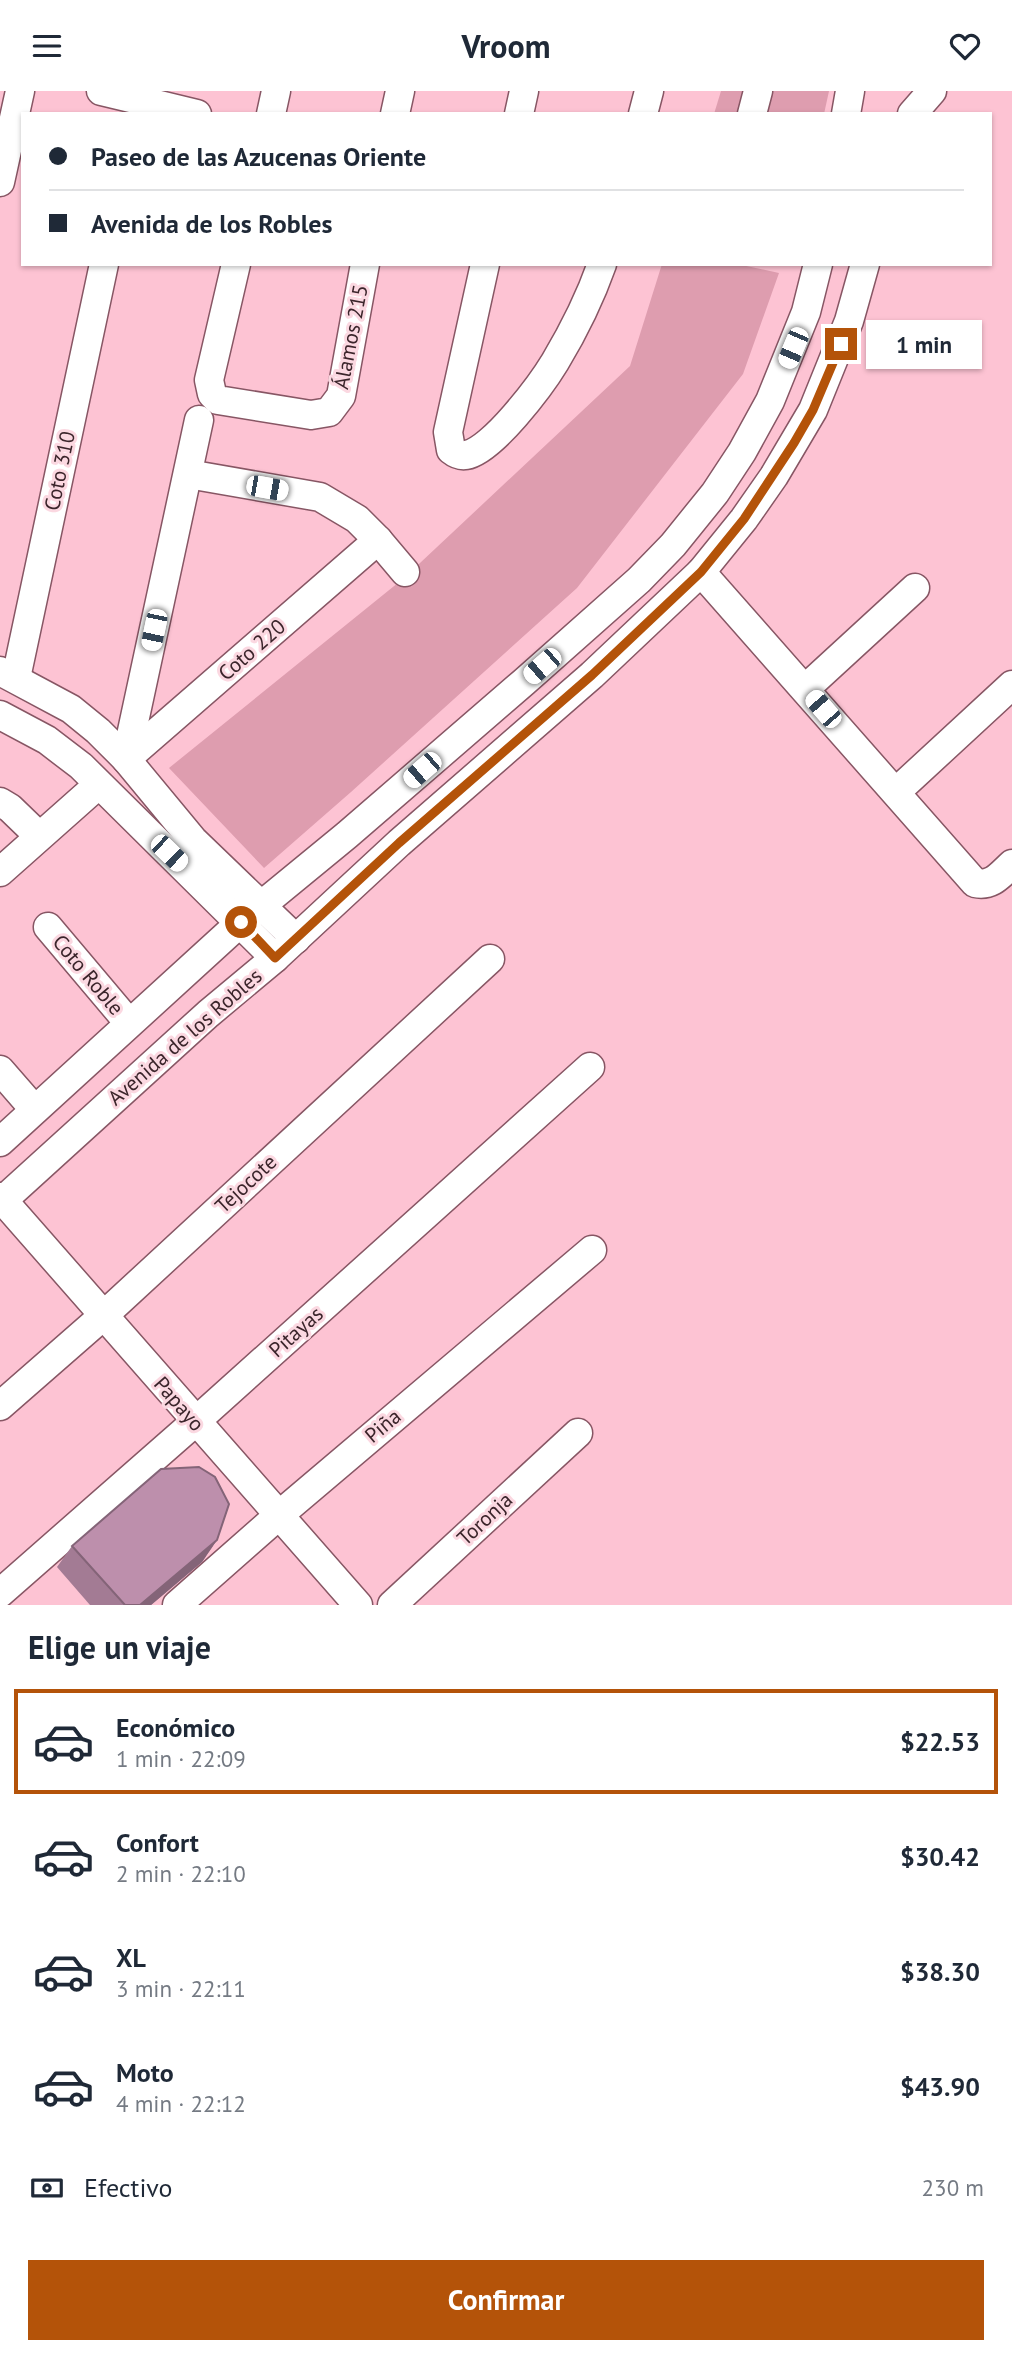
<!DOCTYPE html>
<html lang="es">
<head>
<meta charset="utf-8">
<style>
  :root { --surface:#fff; --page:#f2f2f3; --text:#1f2937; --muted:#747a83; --line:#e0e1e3; --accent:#b45309 }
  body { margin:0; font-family:"PT Sans",sans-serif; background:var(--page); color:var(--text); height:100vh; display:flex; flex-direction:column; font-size:26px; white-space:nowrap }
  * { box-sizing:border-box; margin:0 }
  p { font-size:23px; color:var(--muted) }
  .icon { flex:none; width:38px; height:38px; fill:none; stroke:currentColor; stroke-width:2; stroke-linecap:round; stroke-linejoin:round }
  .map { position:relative; height:1514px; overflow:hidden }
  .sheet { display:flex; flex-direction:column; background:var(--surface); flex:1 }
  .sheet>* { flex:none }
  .guide { position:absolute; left:21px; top:21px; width:971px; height:154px; border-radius:0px; box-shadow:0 2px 5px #0004; display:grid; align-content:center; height:154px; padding:0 28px; background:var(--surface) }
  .end { position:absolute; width:32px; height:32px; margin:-16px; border:9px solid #b45309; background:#fff; box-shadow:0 0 0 4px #fff }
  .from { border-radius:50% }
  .bubble { position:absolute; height:49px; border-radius:0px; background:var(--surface); box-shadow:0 2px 5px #0004; font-size:23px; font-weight:700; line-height:49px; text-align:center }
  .car { position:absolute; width:21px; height:42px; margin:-21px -10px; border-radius:9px; box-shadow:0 0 5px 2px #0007; background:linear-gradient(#fff 24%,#345 0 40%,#fff 0 76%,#345 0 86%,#fff 0) }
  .guide b { display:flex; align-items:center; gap:24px; height:66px; font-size:26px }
  .guide b+b { border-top:2px solid var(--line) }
  .guide i { width:18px; height:18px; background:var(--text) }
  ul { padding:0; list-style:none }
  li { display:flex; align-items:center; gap:21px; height:105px; margin:0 14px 10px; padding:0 14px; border:4px solid transparent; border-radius:0px }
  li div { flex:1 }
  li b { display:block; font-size:26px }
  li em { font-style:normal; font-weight:700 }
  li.current { border-color:var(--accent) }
  li>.icon { width:63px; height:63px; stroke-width:1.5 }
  h2 { padding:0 28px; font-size:32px; line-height:84px }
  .pay { display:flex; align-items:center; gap:18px; height:77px; padding:0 28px; font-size:26px }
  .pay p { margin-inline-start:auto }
  .button { display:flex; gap:14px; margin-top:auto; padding:14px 28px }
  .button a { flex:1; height:80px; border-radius:0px; background:var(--accent); color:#fff; font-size:28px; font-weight:700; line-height:80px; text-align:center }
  header { display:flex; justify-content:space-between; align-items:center; height:91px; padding:0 28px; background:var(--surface); font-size:32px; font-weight:700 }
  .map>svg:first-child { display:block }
</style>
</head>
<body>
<header><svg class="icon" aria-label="menu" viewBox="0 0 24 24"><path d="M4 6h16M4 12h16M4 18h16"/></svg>Vroom<svg class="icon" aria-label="heart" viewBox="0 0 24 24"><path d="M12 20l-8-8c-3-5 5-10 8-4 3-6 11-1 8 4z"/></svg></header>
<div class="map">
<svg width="1012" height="1514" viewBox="0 0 1012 1514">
  <rect width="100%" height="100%" fill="#fdc3d3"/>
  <g fill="#de9daf">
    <polygon points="721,0 829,0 824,23 714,23"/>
    <polygon points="662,173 737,173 779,182 743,283 577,497 351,701 264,777 169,677 404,487 630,275"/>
  </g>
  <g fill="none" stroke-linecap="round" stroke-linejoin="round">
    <g stroke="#875664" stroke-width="31">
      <g id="minor">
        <polyline points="101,0 197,23"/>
        <polyline points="271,23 276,0"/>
        <polyline points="395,23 400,0"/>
        <polyline points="519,23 524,0"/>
        <polyline points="643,23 649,0"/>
        <polyline points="752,23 758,0"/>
        <polyline points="846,23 850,0"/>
        <polyline points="912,23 932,0"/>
        <polyline points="0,91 20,0"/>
        <polyline points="236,173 209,289 212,303 218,309 311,324 329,321 341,305 365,173"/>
        <path d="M485 173 448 341 451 359C456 363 460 365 466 364 492 360 541 294 555 271 573 241 590 207 602 173"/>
        <polyline points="188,383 320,406 357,428 378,449 405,481"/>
        <path d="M701 481 975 792C992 796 1001 783 1012 773"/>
        <polyline points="0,580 71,618 98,640 126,668 193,749 296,848"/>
        <polyline points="16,587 104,173"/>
        <polyline points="805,598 915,497"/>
        <polyline points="0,624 47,649 81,675 275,867"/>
        <polyline points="126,668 199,329"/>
        <polyline points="126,668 378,449"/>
        <polyline points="896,701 1012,594"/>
        <polyline points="0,711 10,717 39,745"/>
        <polyline points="0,781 98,694"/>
        <polyline points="48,836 129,932"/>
        <polyline points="0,979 34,1018"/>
        <polyline points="0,1051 241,831 347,744 524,591 639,489 673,454 715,402 742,361 770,310 806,221 818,173"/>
        <polyline points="0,1106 358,1514"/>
        <polyline points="0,1112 208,923 275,867 399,752 592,584 701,481 744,428 774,385 813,319 849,230 865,173"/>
        <polyline points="0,1315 103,1225 490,868"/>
        <polyline points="0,1502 195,1331 590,976"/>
        <polyline points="177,1514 278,1425 592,1159"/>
        <polyline points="392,1514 578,1342"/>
      </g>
    </g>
    <use href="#minor" stroke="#fff" stroke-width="28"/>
  </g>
  <polygon fill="#a37b94" points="217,1449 202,1471 151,1514 90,1514 57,1476 72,1455"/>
  <polygon fill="#846478" points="217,1449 202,1471 151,1514 140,1514"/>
  <polygon fill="#bd8fac" stroke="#846478" stroke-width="2" points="199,1376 215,1386 229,1413 217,1449 140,1514 125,1514 72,1455 161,1378"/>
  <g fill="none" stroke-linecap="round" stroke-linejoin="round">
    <polyline stroke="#b45309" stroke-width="9" points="241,831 275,867 399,752 592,584 701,481 744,428 794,352 813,319 841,253"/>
  </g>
  <g text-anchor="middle" stroke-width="6" stroke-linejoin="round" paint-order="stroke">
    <g font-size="21" fill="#3b252b" stroke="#fbd8e1">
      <text transform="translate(351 246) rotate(-79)" y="7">Álamos 215</text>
      <text transform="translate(60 380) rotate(-78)" y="7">Coto 310</text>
      <text transform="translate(252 559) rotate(-41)" y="7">Coto 220</text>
      <text transform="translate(88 884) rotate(50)" y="7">Coto Roble</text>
      <text transform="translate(185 946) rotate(-41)" y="7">Avenida de los Robles</text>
      <text transform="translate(246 1093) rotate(-43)" y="7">Tejocote</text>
      <text transform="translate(296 1241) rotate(-42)" y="7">Pitayas</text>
      <text transform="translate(179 1313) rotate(49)" y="7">Papayo</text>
      <text transform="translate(383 1335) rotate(-40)" y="7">Piña</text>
      <text transform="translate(485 1428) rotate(-43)" y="7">Toronja</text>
    </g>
  </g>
</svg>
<i class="end from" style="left:241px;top:831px"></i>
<i class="end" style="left:841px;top:253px"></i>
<div class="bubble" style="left:866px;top:229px;width:116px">1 min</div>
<i class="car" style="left:793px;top:257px;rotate:203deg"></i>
<i class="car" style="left:267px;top:397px;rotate:100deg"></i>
<i class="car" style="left:154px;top:539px;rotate:192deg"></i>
<i class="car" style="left:542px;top:575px;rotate:229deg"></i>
<i class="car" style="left:823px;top:618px;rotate:319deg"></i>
<i class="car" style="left:422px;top:679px;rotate:229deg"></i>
<i class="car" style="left:169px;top:762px;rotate:134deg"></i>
<div class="guide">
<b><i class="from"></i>Paseo de las Azucenas Oriente</b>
<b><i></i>Avenida de los Robles</b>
</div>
</div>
<section class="sheet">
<h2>Elige un viaje</h2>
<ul>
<li class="current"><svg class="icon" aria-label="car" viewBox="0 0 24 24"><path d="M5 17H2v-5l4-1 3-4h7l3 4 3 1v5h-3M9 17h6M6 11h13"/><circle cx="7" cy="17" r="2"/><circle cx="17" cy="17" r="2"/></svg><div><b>Económico</b><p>1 min · 22:09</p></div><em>$22.53</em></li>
<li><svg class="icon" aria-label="car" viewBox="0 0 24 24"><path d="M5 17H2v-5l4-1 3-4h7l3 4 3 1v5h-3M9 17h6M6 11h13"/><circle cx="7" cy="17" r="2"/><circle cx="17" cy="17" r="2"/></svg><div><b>Confort</b><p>2 min · 22:10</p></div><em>$30.42</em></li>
<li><svg class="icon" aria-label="car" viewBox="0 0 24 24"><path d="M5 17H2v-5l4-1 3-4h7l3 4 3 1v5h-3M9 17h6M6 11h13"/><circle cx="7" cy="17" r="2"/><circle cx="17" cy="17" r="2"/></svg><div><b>XL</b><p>3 min · 22:11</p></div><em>$38.30</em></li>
<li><svg class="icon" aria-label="car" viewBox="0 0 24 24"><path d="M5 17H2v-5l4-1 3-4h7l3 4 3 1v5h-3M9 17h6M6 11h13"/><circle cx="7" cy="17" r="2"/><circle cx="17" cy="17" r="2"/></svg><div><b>Moto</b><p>4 min · 22:12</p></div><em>$43.90</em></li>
</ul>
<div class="pay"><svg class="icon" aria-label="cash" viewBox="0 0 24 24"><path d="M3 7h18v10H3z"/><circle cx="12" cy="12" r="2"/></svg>Efectivo<p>230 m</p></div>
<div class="button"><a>Confirmar</a></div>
</section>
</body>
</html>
